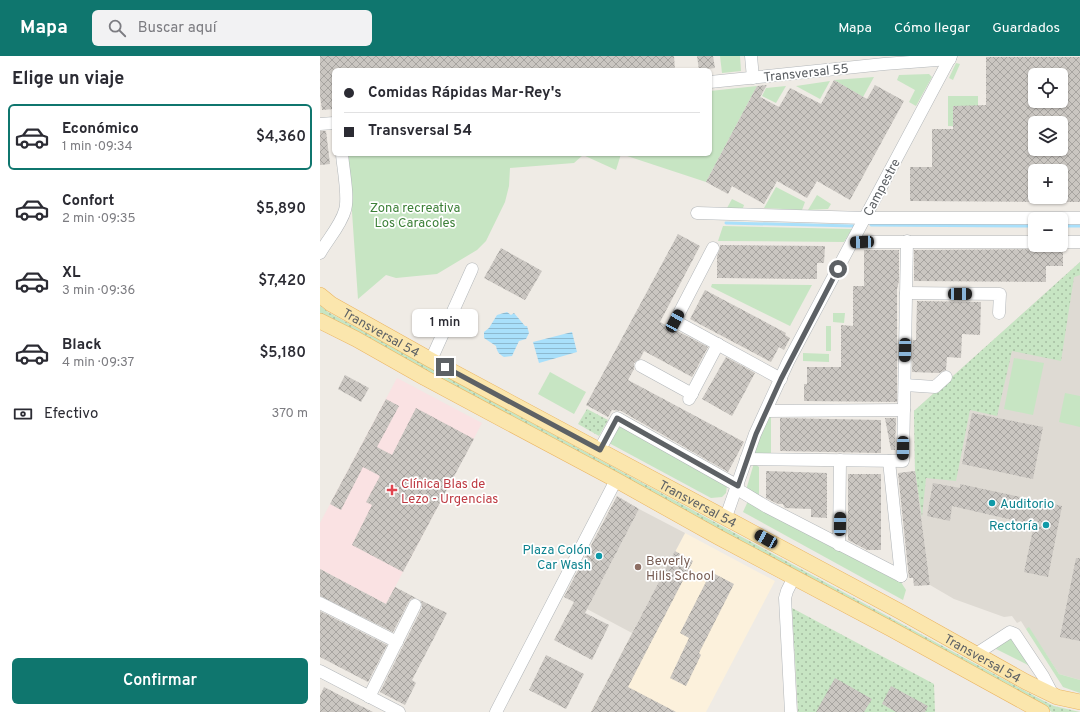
<!DOCTYPE html>
<html lang="es">
<head>
<meta charset="utf-8">
<style>
  :root { --surface:#fff; --page:#f2f2f3; --text:#2b2b33; --muted:#7c7c81; --line:#e1e1e2; --accent:#0f766e }
  body { margin:0; font-family:Overpass,sans-serif; background:var(--page); color:var(--text); height:100vh; display:flex; flex-direction:column; font-size:15px; white-space:nowrap }
  * { box-sizing:border-box; margin:0 }
  p { font-size:13px; color:var(--muted) }
  .icon { flex:none; width:22px; height:22px; fill:none; stroke:currentColor; stroke-width:2; stroke-linecap:round; stroke-linejoin:round }
  .map { position:relative; flex:1; overflow:hidden }
  .sheet { display:flex; flex-direction:column; background:var(--surface); width:320px }
  .sheet>* { flex:none }
  .top-card { position:absolute; left:12px; top:12px; width:380px; height:88px; border-radius:6px; box-shadow:0 1px 3px #0004; display:grid; align-content:center; height:88px; padding:0 12px; background:var(--surface) }
  .controls { position:absolute; left:708px; top:12px; display:grid; gap:8px }
  .controls a { display:grid; place-items:center; width:40px; height:40px; border-radius:6px; background:var(--surface); box-shadow:0 1px 3px #0004; font-size:20px }
  .end { position:absolute; width:18px; height:18px; margin:-9px; border:5px solid #5d6165; background:#fff; box-shadow:0 0 0 2px #fff }
  .from { border-radius:50% }
  .bubble { position:absolute; height:28px; border-radius:6px; background:var(--surface); box-shadow:0 1px 3px #0004; font-size:13px; font-weight:600; line-height:28px; text-align:center }
  .car { position:absolute; width:12px; height:24px; margin:-12px -6px; border-radius:5px; box-shadow:0 0 3px 1px #0007; background:linear-gradient(#222 24%,#8ab4d8 0 40%,#222 0 76%,#8ab4d8 0 86%,#222 0) }
  .top-card b { display:flex; align-items:center; gap:14px; height:38px; font-size:15px }
  .top-card b+b { border-top:1px solid var(--line) }
  .top-card i { width:10px; height:10px; background:var(--text) }
  ul { padding:0; list-style:none }
  li { display:flex; align-items:center; gap:12px; height:66px; margin:0 8px 6px; padding:0 4px; border:2px solid transparent; border-radius:6px }
  li div { flex:1 }
  li b { display:block; font-size:15px }
  li em { font-style:normal; font-weight:600 }
  li.selected { border-color:var(--accent) }
  li>.icon { width:36px; height:36px; stroke-width:1.5 }
  h2 { padding:0 12px; font-size:18px; line-height:48px }
  .pay { display:flex; align-items:center; gap:10px; height:44px; padding:0 12px; font-size:15px }
  .pay p { margin-inline-start:auto }
  .cta { display:flex; gap:8px; margin-top:auto; padding:8px 12px }
  .cta a { flex:1; height:46px; border-radius:6px; background:var(--accent); color:#fff; font-size:16px; font-weight:600; line-height:46px; text-align:center }
  header { display:flex; align-items:center; gap:24px; box-sizing:border-box; height:56px; padding:0 20px; background:var(--accent); color:#fff }
  header strong { font-size:19px }
  nav { display:flex; gap:22px; margin-inline-start:auto; font-size:14px }
  .search { width:280px; height:36px; background:var(--page); display:flex; align-items:center; gap:10px; box-sizing:border-box; padding:0 14px; border-radius:6px; color:var(--muted); font-size:15px }
  main { display:flex; flex:1; min-height:0 }
  .map>svg:first-child { display:block }
</style>
</head>
<body>
<header>
<strong>Mapa</strong>
<div class="search"><svg class="icon" aria-label="search" viewBox="0 0 24 24"><circle cx="10" cy="10" r="6"/><path d="M15 15l6 6"/></svg>Buscar aquí</div>
<nav><a>Mapa</a><a>Cómo llegar</a><a>Guardados</a></nav>
</header>
<main>
<section class="sheet">
<h2>Elige un viaje</h2>
<ul>
<li class="selected"><svg class="icon" aria-label="car" viewBox="0 0 24 24"><path d="M5 17H2v-5l4-1 3-4h7l3 4 3 1v5h-3M9 17h6M6 11h13"/><circle cx="7" cy="17" r="2"/><circle cx="17" cy="17" r="2"/></svg><div><b>Económico</b><p>1 min · 09:34</p></div><em>$4,360</em></li>
<li><svg class="icon" aria-label="car" viewBox="0 0 24 24"><path d="M5 17H2v-5l4-1 3-4h7l3 4 3 1v5h-3M9 17h6M6 11h13"/><circle cx="7" cy="17" r="2"/><circle cx="17" cy="17" r="2"/></svg><div><b>Confort</b><p>2 min · 09:35</p></div><em>$5,890</em></li>
<li><svg class="icon" aria-label="car" viewBox="0 0 24 24"><path d="M5 17H2v-5l4-1 3-4h7l3 4 3 1v5h-3M9 17h6M6 11h13"/><circle cx="7" cy="17" r="2"/><circle cx="17" cy="17" r="2"/></svg><div><b>XL</b><p>3 min · 09:36</p></div><em>$7,420</em></li>
<li><svg class="icon" aria-label="car" viewBox="0 0 24 24"><path d="M5 17H2v-5l4-1 3-4h7l3 4 3 1v5h-3M9 17h6M6 11h13"/><circle cx="7" cy="17" r="2"/><circle cx="17" cy="17" r="2"/></svg><div><b>Black</b><p>4 min · 09:37</p></div><em>$5,180</em></li>
</ul>
<div class="pay"><svg class="icon" aria-label="cash" viewBox="0 0 24 24"><path d="M3 7h18v10H3z"/><circle cx="12" cy="12" r="2"/></svg>Efectivo<p>370 m</p></div>
<div class="cta"><a>Confirmar</a></div>
</section>
<div class="map">
<svg width="760" height="656" viewBox="0 0 760 656">
  <defs>
    <pattern id="grass-dots" width="8" height="8" patternUnits="userSpaceOnUse"><rect width="8" height="8" fill="#c7e5c3"/><path d="M2 2h.1M6 6h.1" fill="none" stroke="#a5bda2" stroke-width="1.8" stroke-linecap="round"/></pattern>
    <pattern id="water-rules" width="6" height="5" patternUnits="userSpaceOnUse"><rect width="6" height="5" fill="#a9e0fb"/><path d="M0 2.5h6" fill="none" stroke="#8db9cf"/></pattern>
    <pattern id="building-cross-hatch" width="8" height="8" patternUnits="userSpaceOnUse"><rect width="8" height="8" fill="#cac6c1"/><path d="M0 0l8 8M0 8l8-8" fill="none" stroke="#a7a4a0"/></pattern>
  </defs>
  <rect width="100%" height="100%" fill="#efebe5"/>
  <polygon fill="#fcf1dc" points="365,477 455,525 386,656 271,656"/>
  <g fill="#dedad3">
    <polygon points="760,206 760,624 739,618 709,572 706,573 701,565 697,567 692,560 684,561 634,543 610,529 595,415 594,355"/>
    <polygon points="319,453 365,477 312,577 267,553"/>
  </g>
  <polygon fill="#fae2e3" points="77,322 162,367 66,548 0,513 0,467"/>
  <g fill="url(#grass-dots)">
    <polygon points="760,206 760,219 754,221 741,305 692,295 677,360 650,354 636,425 606,422 602,461 595,415 594,355"/>
    <polygon points="0,249 8,256 720,643 734,650 760,656 732,656 718,647 7,261 0,257"/>
    <polygon points="267,353 288,364 279,380 258,368"/>
    <polygon points="472,552 614,628 615,656 478,656"/>
  </g>
  <g fill="#c7e5c3">
    <polygon points="400,0 420,0 421,15 402,17"/>
    <polygon points="636,7 640,8 633,24 629,22"/>
    <polygon points="609,18 612,21 596,50 589,46 595,34 577,24 579,19"/>
    <polygon points="554,21 543,41 514,24"/>
    <polygon points="510,25 500,43 476,30"/>
    <polygon points="437,30 386,126 301,98 296,114 263,99 254,107 190,112 189,130 185,146 166,185 157,194 117,218 76,222 66,219 38,243 28,98 390,98 390,35"/>
    <polygon points="466,30 456,47 442,40 446,32"/>
    <polygon points="628,40 658,40 658,71 628,70"/>
    <polygon points="456,131 485,146 482,154 444,152"/>
    <polygon points="497,139 511,148 508,153 488,154"/>
    <polygon points="412,143 424,149 423,152 407,152"/>
    <polygon points="403,170 532,173 524,186 398,185"/>
    <polygon points="392,228 492,229 470,270 391,231"/>
    <polygon points="513,257 525,257 524,267 513,266"/>
    <rect x="506" y="270" width="5" height="25"/>
    <polygon points="483,297 509,298 509,306 483,305"/>
    <polygon points="694,302 724,307 713,359 684,353"/>
    <polygon points="230,316 266,336 254,358 218,338"/>
    <polygon points="745,337 760,340 760,371 739,366"/>
    <polygon points="448,359 451,360 451,401 433,400"/>
    <polygon points="298,367 407,430 406,437 402,441 391,442 289,387"/>
    <polygon points="434,407 439,411 439,442 426,434"/>
    <polygon points="428,445 579,523 586,534 583,544 423,456"/>
    <polygon points="709,571 739,618 760,624 760,637 743,631 706,573"/>
    <polygon points="687,582 693,583 716,613 672,591"/>
  </g>
  <g fill="url(#water-rules)">
    <path d="M187 256 191 259 194 257 205 270H207L209 277 206 283 199 285 192 300 184 301C179 298 177 296 176 290L164 282V276L169 272 177 259Z"/>
    <polygon points="252,276 257,296 219,307 213,286"/>
  </g>
  <g fill="none" stroke-linecap="round" stroke-linejoin="round">
    <g stroke="#a9e0fb" stroke-width="3">
      <polyline points="406,167 533,170"/>
      <polyline points="551,169 715,170"/>
      <polyline points="741,170 760,170"/>
    </g>
  </g>
  <g fill="url(#building-cross-hatch)" fill-rule="evenodd">
    <polygon points="0,0 354,0 355,14 14,14 14,53 2,54 0,39"/>
    <polygon points="377,0 393,0 395,12 379,14"/>
    <path d="M666 1H760V146H741V115H715V146L590 145V111H612V73H633V50L666 49ZM715 19H741V45H715ZM715 67H741V93H715Z"/>
    <polygon points="514,24 547,43 555,29 584,45 530,144 497,125 487,142 457,125 444,148 412,130 408,138 386,126 437,30 447,29 440,41 459,51 470,32 501,48"/>
    <polygon points="0,75 6,75 10,108 0,109"/>
    <polygon points="358,178 380,190 340,266 388,291 372,321 324,295 320,303 314,307 314,313 308,324 424,386 408,416 301,355 292,354 288,361 266,349"/>
    <polygon points="400,189 505,190 504,207 497,207 497,223 397,222 397,200 400,192"/>
    <polygon points="181,192 222,215 205,244 164,222"/>
    <polygon points="718,193 743,194 743,210 726,210 726,226 594,225 594,194"/>
    <polygon points="544,194 579,194 579,225 577,233 577,346 484,345 484,328 487,328 487,311 521,311 521,269 533,270 533,230 544,230"/>
    <polygon points="385,234 466,277 465,279 470,282 464,294 459,291 451,306 370,263"/>
    <polygon points="597,245 661,246 660,279 642,278 641,302 627,301 626,314 619,317 592,316 593,284 596,284"/>
    <polygon points="406,301 435,317 412,360 382,343"/>
    <polygon points="25,319 49,332 41,346 18,333"/>
    <polygon points="66,343 79,350 57,391 72,399 96,352 154,383 83,516 32,489 52,449 46,446 60,420 43,411 21,454 10,448"/>
    <polygon points="652,357 723,371 713,423 642,408"/>
    <polygon points="460,362 561,364 561,397 460,395"/>
    <polygon points="565,362 576,362 575,394 571,394"/>
    <polygon points="446,415 507,417 507,462 491,461 491,453 465,452 463,448 458,448 446,442"/>
    <polygon points="595,415 610,529 594,530 593,522 589,522 578,417"/>
    <polygon points="528,418 561,418 561,494 547,494 528,484"/>
    <polygon points="613,427 640,432 640,428 742,450 728,521 704,516 714,469 632,450 630,465 607,460"/>
    <polygon points="297,440 319,453 265,557 289,569 272,604 234,584 254,546 244,541"/>
    <polygon points="355,495 373,505 308,631 356,656 271,656"/>
    <polygon points="756,502 760,502 760,585 740,581"/>
    <polygon points="0,513 66,548 75,531 96,542 91,543 89,545 73,576 0,540"/>
    <polygon points="391,516 414,528 379,597 381,599 366,630 350,622 369,582 360,577"/>
    <polygon points="100,544 127,557 92,624 96,627 85,649 60,636 102,552 102,548"/>
    <polygon points="0,555 67,589 48,626 0,601"/>
    <polygon points="226,599 264,618 246,653 209,634"/>
    <polygon points="515,622 552,643 544,656 496,656"/>
    <polygon points="571,630 608,650 605,656 576,656 562,648"/>
    <polygon points="4,631 31,645 53,656 0,656 0,640"/>
  </g>
  <g fill="none" stroke-linecap="round" stroke-linejoin="round">
    <g stroke="#b2b6b9" stroke-width="13">
      <g id="minor">
        <polyline points="431,0 433,22"/>
        <polyline points="390,26 564,8 630,3"/>
        <polyline points="0,68 14,67"/>
        <polyline points="377,157 545,162 760,162"/>
        <polyline points="532,186 715,186"/>
        <polyline points="741,186 760,186"/>
        <polyline points="393,192 355,265 461,323"/>
        <path d="M0 197C8 183 21 169 25 154 29 141 23 112 22 98"/>
        <polyline points="586,237 680,238 679,257"/>
        <polyline points="111,304 152,213"/>
        <polyline points="321,310 372,338"/>
        <polyline points="585,329 615,331 626,321"/>
        <polyline points="369,343 398,288"/>
        <polyline points="446,355 584,354"/>
        <polyline points="280,393 297,362 418,430"/>
        <polyline points="426,403 583,405 587,185"/>
        <polyline points="569,405 581,520"/>
        <polyline points="417,433 447,451 581,520"/>
        <polyline points="406,461 435,378 468,306 631,0"/>
        <polyline points="519,489 520,404"/>
        <polyline points="0,547 77,586"/>
        <polyline points="656,598 690,576 695,578 723,620 733,639"/>
        <polyline points="0,615 79,656"/>
        <polyline points="49,641 95,549"/>
        <polyline points="176,656 296,424"/>
        <polyline points="471,656 465,542 467,535 474,521"/>
      </g>
    </g>
    <g stroke="#ebb562" stroke-width="16">
      <g id="major">
        <path id="s1" d="M0 239 11 248 111 304 581 556 706 626 737 641 760 646"/>
        <polyline points="0,265 36,283 105,322 296,424 398,481 571,573 722,656"/>
      </g>
    </g>
    <use href="#minor" stroke="#fff" stroke-width="12"/>
    <use href="#major" stroke="#fbe6ad" stroke-width="15"/>
  </g>
  <g fill="none" stroke-linecap="round" stroke-linejoin="round">
    <polyline stroke="#5d6165" stroke-width="5" points="125,311 280,394 297,362 418,430 436,378 461,323 518,213"/>
  </g>
  <path fill="#e0444e" stroke="#fff" stroke-width="1.5" d="M70 428h4v4h4v4h-4v4h-4v-4h-4v-4h4z"/>
  <g fill="#0f9aa8" stroke="#fff" stroke-width="1.5">
    <circle cx="672" cy="447" r="4"/>
    <circle cx="726" cy="469" r="4"/>
    <circle cx="279" cy="500" r="4"/>
  </g>
  <circle fill="#8d6e63" stroke="#fff" stroke-width="1.5" cx="318" cy="511" r="4"/>
  <g text-anchor="middle" stroke-width="3.5" stroke-linejoin="round" paint-order="stroke">
    <g font-size="13" fill="#5d6165" stroke="#fff">
      <text transform="translate(486 16) rotate(-6)" y="5">Transversal 55</text>
      <text transform="translate(561 131) rotate(-62)" y="5">Campestre</text>
      <text dy="5" stroke="none"><textPath href="#s1" startOffset="72">Transversal 54</textPath></text>
      <text dy="5" stroke="none"><textPath href="#s1" startOffset="432">Transversal 54</textPath></text>
      <text dy="5" stroke="none"><textPath href="#s1" startOffset="756">Transversal 54</textPath></text>
    </g>
    <g font-size="13" fill="#3d8038" stroke="#fff">
      <text x="95" y="156">Zona recreativa<tspan x="95" dy="15">Los Caracoles</tspan></text>
    </g>
    <g font-size="13" fill="#be3a42" stroke="#fff" text-anchor="start">
      <text x="81" y="432">Clínica Blas de<tspan x="81" dy="15">Lezo - Urgencias</tspan></text>
    </g>
    <g font-size="13" fill="#0d838f" stroke="#fff" text-anchor="end">
      <text x="680" y="452" text-anchor="start">Auditorio</text>
      <text x="718" y="474">Rectoría</text>
      <text x="271" y="498">Plaza Colón<tspan x="271" dy="15">Car Wash</tspan></text>
    </g>
    <g font-size="13" fill="#785e54" stroke="#fff" text-anchor="start">
      <text x="326" y="509">Beverly<tspan x="326" dy="15">Hills School</tspan></text>
    </g>
  </g>
</svg>
<div class="controls">
<a><svg class="icon" aria-label="locate" viewBox="0 0 24 24"><circle cx="12" cy="12" r="6"/><path d="M12 2v4M12 18v4M2 12h4M18 12h4"/></svg></a>
<a><svg class="icon" aria-label="layers" viewBox="0 0 24 24"><path d="M12 4l9 5-9 5-9-5zM3 14l9 5 9-5"/></svg></a>
<a>+</a>
<a>−</a>
</div>
<i class="end from" style="left:518px;top:213px"></i>
<i class="end" style="left:125px;top:311px"></i>
<div class="bubble" style="left:92px;top:253px;width:66px">1 min</div>
<i class="car" style="left:542px;top:186px;rotate:268deg"></i>
<i class="car" style="left:640px;top:238px;rotate:90deg"></i>
<i class="car" style="left:355px;top:265px;rotate:28deg"></i>
<i class="car" style="left:585px;top:294px;rotate:181deg"></i>
<i class="car" style="left:583px;top:392px;rotate:181deg"></i>
<i class="car" style="left:520px;top:468px;rotate:1deg"></i>
<i class="car" style="left:446px;top:483px;rotate:299deg"></i>
<div class="top-card">
<b><i class="from"></i>Comidas Rápidas Mar-Rey's</b>
<b><i></i>Transversal 54</b>
</div>
</div>
</main>
</body>
</html>
